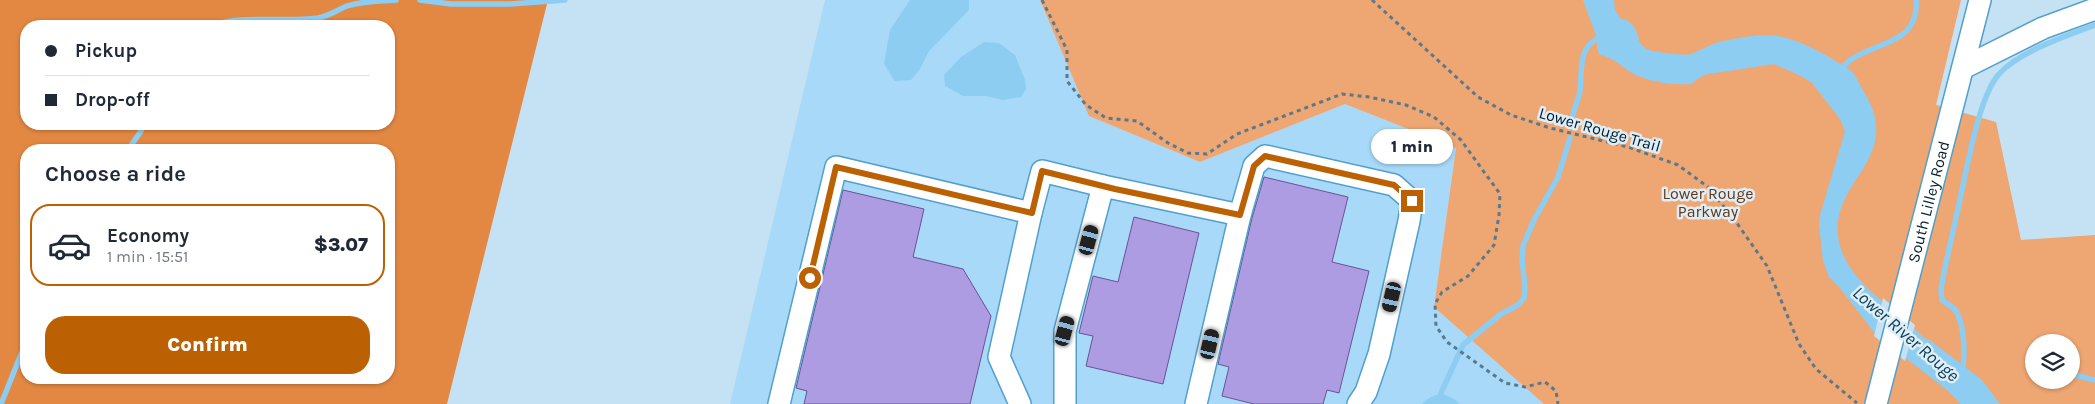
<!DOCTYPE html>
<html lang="en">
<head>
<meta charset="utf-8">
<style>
  :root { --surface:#fff; --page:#f6f6f7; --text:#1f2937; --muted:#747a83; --line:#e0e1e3; --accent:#bb6103 }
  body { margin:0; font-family:Karla,sans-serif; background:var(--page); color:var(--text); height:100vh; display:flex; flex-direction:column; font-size:19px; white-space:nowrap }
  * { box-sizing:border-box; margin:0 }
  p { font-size:16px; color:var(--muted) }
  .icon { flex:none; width:28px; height:28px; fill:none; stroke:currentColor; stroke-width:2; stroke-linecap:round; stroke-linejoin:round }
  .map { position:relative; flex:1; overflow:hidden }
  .drawer { position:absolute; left:20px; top:144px; width:375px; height:240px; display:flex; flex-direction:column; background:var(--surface); border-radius:20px; box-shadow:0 1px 4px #0004 }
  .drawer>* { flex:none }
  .banner { position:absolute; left:20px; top:20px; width:375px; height:110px; border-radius:20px; box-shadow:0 1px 4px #0004; display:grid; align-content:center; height:110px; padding:0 25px; background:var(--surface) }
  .buttons { position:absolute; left:2025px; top:334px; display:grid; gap:10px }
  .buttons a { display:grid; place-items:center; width:55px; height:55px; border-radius:50%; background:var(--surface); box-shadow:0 1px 4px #0004; font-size:25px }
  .end { position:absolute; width:22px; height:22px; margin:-11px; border:6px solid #bb6103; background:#fff; box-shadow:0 0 0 2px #fff }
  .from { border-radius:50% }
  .bubble { position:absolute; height:35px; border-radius:18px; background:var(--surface); box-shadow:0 1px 4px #0004; font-size:16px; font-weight:800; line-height:35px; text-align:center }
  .car { position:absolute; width:15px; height:30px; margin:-15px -8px; border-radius:6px; box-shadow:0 0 4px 1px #0007; background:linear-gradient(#222 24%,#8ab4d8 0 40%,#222 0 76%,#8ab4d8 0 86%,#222 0) }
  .banner b { display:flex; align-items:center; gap:18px; height:48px; font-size:19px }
  .banner b+b { border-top:1px solid var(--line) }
  .banner i { width:12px; height:12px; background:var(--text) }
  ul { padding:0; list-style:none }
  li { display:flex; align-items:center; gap:15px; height:82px; margin:0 10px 8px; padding:0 15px; border:2px solid transparent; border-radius:20px }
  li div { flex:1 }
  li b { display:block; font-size:19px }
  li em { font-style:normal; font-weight:800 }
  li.current { border-color:var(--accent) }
  li>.icon { width:45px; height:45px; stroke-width:1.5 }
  h2 { padding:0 25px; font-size:22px; line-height:60px }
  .button { display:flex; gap:10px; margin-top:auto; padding:10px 25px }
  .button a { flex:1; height:58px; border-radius:20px; background:var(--accent); color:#fff; font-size:20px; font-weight:800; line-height:58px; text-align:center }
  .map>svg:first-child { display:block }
</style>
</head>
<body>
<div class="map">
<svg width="2095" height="404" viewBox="0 0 2095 404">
  <rect width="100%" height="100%" fill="#c4e2f4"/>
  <polygon fill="#a8d9f8" points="825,0 1040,0 1089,116 1200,162 1345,104 1456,148 1434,307 1544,404 730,404"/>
  <path fill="#eea673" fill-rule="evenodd" d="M1040 0H1961L1936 105 1996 122 2021 240 2095 235V404H1544L1434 307 1456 148 1345 104 1200 162 1089 116ZM2034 342H2071V380H2034Z"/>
  <path fill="#e38842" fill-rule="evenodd" d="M0 0H548L447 404H0ZM26 26H389V124H26ZM26 150H389V378H26Z"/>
  <g fill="#8dcdf2">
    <polygon points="910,0 969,0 969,10 929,51 920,69 911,80 895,81 884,64 890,30"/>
    <path d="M1583 0H1614L1615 10 1621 19C1633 20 1637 30 1639 41 1641 44 1643 47 1647 49 1653 52 1685 56 1691 54 1702 50 1712 43 1723 41 1737 38 1754 35 1768 35 1794 35 1829 56 1850 70 1856 74 1860 86 1864 92 1906 160 1826 181 1839 242 1848 283 1896 309 1923 337L1931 341 1982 380 2000 404H1961L1947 390 1876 335 1840 288 1829 277 1823 261 1819 225 1820 215 1845 131 1840 119 1812 83 1801 76 1774 64 1709 74 1702 76 1691 84C1672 85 1647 82 1630 72 1620 65 1612 57 1600 55L1597 49V38Z"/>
    <polygon points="984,42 999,43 1015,55 1025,80 1026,89 1021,97 1003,100 986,96 963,96 945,86 944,75 961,57"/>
    <polygon points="1441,393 1456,400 1459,404 1422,404 1429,398"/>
  </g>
  <polygon fill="#c4e2f4" points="1883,298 1915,325 1905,361 1874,336"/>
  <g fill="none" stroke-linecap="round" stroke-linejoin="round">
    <g stroke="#8dcdf2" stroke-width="5.5">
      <polyline points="420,0 451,4 510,4 565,0"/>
      <path d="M208 26C246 14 280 23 318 18 329 16 337 10 347 6 363 1 379 1 396 0"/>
      <path d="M1839 74C1842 69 1845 64 1849 61 1873 42 1920 45 1916 0"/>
      <path d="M1572 122C1572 111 1578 102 1580 91 1583 68 1576 46 1604 35"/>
      <polyline points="128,150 141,131 144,124"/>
      <path d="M1962 373C1965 358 1966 318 1952 307 1949 304 1945 303 1942 300L1941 289C1946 259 1954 229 1960 199 1967 169 1979 94 2000 73 2019 52 2068 35 2095 25"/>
      <polyline points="2071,374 2095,380"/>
      <polyline points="1441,393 1463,345 1501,314 1518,305 1524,298 1525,286 1522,261 1523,246 1534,220 1558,177 1570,138"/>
      <polyline points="1,404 26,342"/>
    </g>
  </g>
  <g fill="#ad9ce1" stroke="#665494">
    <polygon points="1264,177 1348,197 1332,262 1369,271 1339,393 1327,390 1323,404 1254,404 1222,396 1229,367 1218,364 1252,218"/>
    <polygon points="843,190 924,209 913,257 963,269 991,316 970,404 804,404 807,391 796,388"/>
    <polygon points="1134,217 1199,233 1163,384 1086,366 1093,336 1079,333 1093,276 1118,282"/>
  </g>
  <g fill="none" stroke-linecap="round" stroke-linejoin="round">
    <g stroke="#51a0cb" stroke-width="24">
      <g id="minor">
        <polyline points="1963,68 2043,28 2095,9"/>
        <polyline points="1031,213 1042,171 1103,186"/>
        <polyline points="779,404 836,167 1031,213 999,357 1020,404"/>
        <polyline points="1065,404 1065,331 1103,186 1240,215 1254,166 1265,156 1394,185 1412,201 1409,221 1379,354 1366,392 1358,404"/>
        <polyline points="1196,404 1240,215"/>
        <path id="s1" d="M1876 404 1980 0"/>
      </g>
    </g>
    <g stroke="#5b798b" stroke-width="3" stroke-dasharray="4 4" stroke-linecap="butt">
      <polyline points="1042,0 1067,50 1067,81 1086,105 1106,118 1137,121 1168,143 1188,153 1207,154 1237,134 1342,94 1369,97 1406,105 1434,117 1461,140 1500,194 1499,215 1494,245 1468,276 1442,292 1435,304 1436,326 1447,342 1505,383 1525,387 1545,382 1556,391 1558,404"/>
      <polyline points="1372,0 1478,97 1511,115 1550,128 1628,147 1678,165 1708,187 1734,219 1767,266 1799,344 1816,369 1857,403"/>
    </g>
    <use href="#minor" stroke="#fff" stroke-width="21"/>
  </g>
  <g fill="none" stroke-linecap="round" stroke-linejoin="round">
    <polyline stroke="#bb6103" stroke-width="6" points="810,278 836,167 1032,213 1042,171 1115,189 1240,215 1254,166 1265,156 1394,185 1412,201"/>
  </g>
  <g text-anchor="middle" stroke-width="5" stroke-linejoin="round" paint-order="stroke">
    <g font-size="16" fill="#001f30" stroke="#deedf6">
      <text transform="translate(1600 129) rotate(16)" y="6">Lower Rouge Trail</text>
      <text dy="6" stroke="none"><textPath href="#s1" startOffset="209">South Lilley Road</textPath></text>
    </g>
    <g font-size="16" fill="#5f391d" stroke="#deedf6">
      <text x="1708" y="199">Lower Rouge<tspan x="1708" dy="18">Parkway</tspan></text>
    </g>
    <g font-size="18" font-style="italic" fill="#0c4059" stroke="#deedf6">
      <text transform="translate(1906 334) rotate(41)" y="6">Lower River Rouge</text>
    </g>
  </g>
</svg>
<div class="buttons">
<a><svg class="icon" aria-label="layers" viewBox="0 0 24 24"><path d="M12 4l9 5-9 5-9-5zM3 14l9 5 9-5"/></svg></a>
</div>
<i class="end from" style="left:810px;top:278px"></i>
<i class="end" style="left:1412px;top:201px"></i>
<div class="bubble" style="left:1371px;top:129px;width:82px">1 min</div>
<i class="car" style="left:1089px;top:240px;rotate:15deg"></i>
<i class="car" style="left:1392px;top:297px;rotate:193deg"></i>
<i class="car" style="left:1065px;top:331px;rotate:15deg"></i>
<i class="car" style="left:1210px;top:344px;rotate:13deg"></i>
<div class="banner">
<b><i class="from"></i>Pickup</b>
<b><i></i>Drop-off</b>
</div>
<section class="drawer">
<h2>Choose a ride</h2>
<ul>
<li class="current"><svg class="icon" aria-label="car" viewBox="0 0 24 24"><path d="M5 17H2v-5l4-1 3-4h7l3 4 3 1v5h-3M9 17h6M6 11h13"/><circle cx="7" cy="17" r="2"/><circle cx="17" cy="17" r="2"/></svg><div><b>Economy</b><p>1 min · 15:51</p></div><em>$3.07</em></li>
</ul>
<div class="button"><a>Confirm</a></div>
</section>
</div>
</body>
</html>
